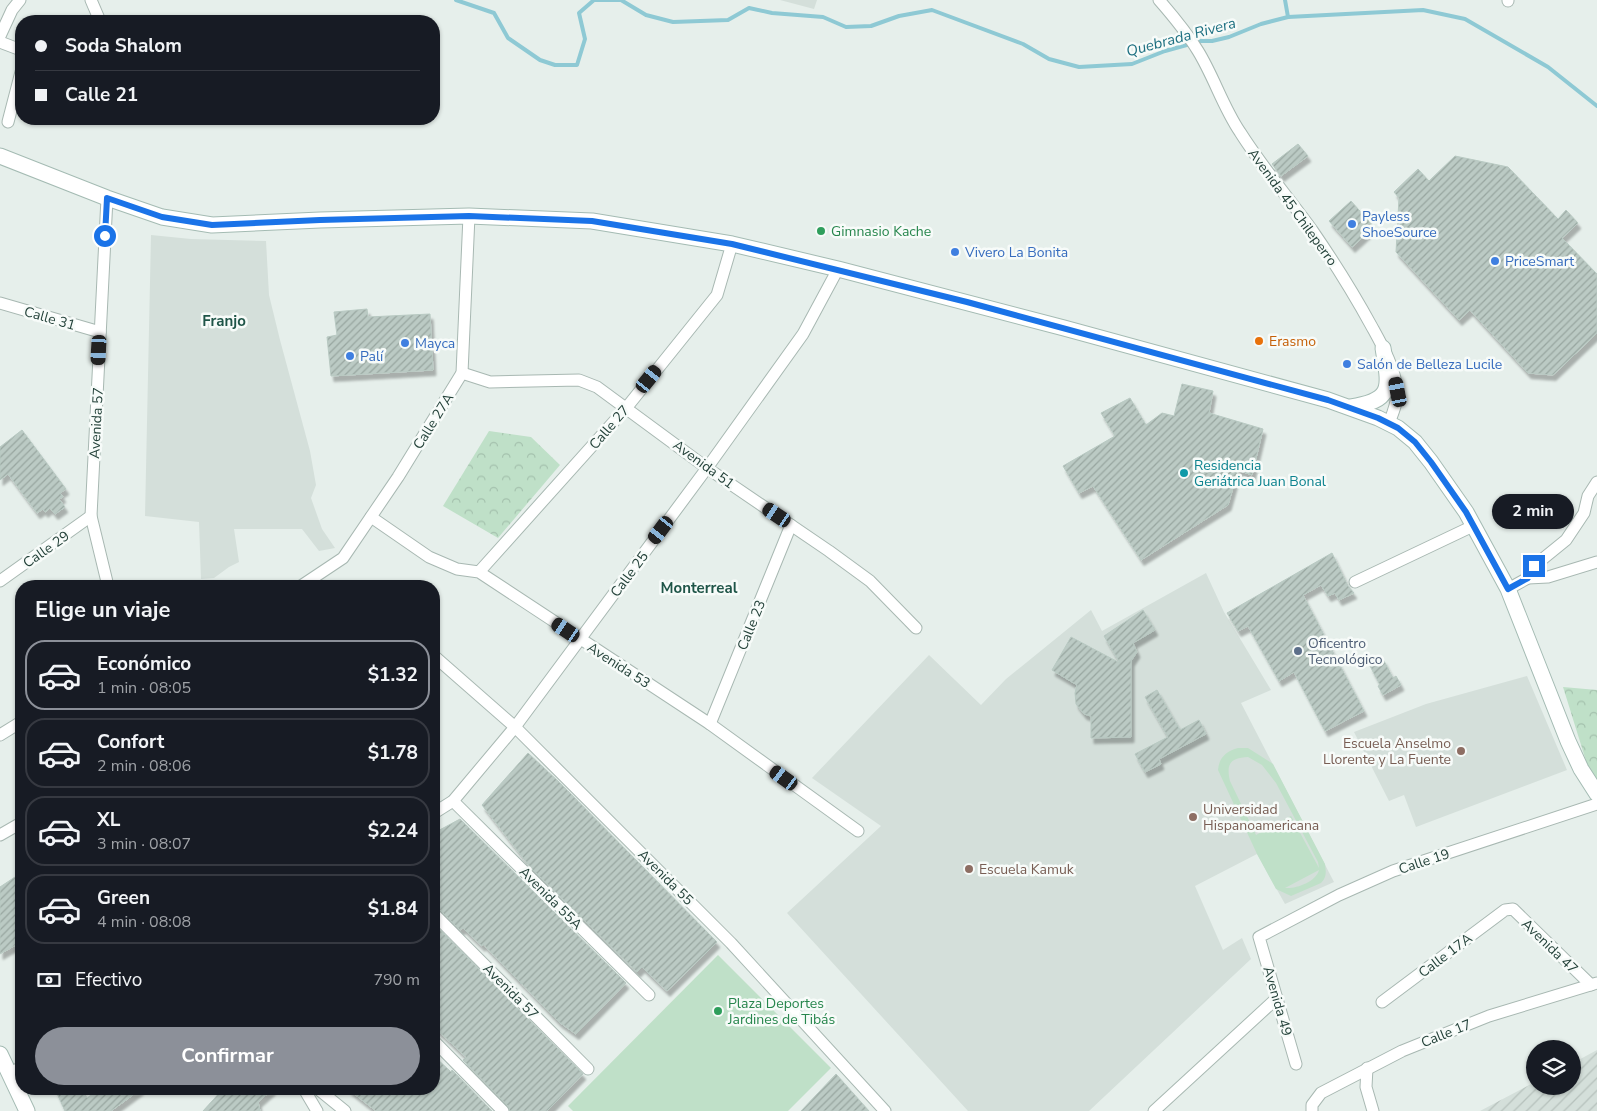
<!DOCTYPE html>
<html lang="es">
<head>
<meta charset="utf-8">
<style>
  :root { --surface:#171b24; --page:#20242c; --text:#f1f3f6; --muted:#9ea1a6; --line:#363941; --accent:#8c9099 }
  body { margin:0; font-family:"Nunito Sans",sans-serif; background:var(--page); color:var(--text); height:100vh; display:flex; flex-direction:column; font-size:19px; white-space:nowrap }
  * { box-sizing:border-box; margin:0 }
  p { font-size:16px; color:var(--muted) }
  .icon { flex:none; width:28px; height:28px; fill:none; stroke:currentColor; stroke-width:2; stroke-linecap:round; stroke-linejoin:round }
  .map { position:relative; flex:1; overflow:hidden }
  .panel { position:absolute; left:15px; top:580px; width:425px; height:515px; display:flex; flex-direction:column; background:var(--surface); border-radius:20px; box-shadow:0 1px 4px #0004 }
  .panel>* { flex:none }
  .hud { position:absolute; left:15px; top:15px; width:425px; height:110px; border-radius:20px; box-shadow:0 1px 4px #0004; display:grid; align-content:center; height:110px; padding:0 20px; background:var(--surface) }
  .tools { position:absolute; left:1526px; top:1040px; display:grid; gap:10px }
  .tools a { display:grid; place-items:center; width:55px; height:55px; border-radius:50%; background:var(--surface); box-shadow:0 1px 4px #0004; font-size:25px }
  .end { position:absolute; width:22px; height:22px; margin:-11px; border:6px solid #1a73e8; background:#fff; box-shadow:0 0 0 2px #fff }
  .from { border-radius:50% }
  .bubble { position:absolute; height:35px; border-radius:18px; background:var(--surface); box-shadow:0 1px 4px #0004; font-size:16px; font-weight:700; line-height:35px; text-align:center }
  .car { position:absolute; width:15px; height:30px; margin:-15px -8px; border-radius:6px; box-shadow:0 0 4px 1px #0007; background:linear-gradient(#222 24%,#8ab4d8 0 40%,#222 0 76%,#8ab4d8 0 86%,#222 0) }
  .hud b { display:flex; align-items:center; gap:18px; height:48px; font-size:19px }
  .hud b+b { border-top:1px solid var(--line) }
  .hud i { width:12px; height:12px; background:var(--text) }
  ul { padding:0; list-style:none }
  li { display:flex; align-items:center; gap:15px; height:70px; margin:0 10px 8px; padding:0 10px; border:2px solid var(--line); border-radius:20px }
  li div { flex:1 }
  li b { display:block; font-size:19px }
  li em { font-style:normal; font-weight:700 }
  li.selected { border-color:var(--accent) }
  li>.icon { width:45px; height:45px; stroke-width:1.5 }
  h2 { padding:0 20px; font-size:22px; line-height:60px }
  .pay { display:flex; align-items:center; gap:12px; height:55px; padding:0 20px; font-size:19px }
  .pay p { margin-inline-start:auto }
  .button { display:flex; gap:10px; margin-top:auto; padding:10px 20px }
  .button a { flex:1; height:58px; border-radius:30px; background:var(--accent); color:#fff; font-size:20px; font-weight:700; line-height:58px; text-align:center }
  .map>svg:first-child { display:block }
</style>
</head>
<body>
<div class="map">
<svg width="1597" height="1111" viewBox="0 0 1597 1111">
  <defs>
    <pattern id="industrial-furrows" width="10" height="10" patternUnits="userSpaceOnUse" patternTransform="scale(1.25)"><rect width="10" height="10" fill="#d4dfda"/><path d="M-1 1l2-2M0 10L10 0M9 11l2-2" fill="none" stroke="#b6c1bc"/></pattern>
    <pattern id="park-crowns" width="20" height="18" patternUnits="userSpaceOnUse" patternTransform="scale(1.25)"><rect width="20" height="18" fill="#bfe0c8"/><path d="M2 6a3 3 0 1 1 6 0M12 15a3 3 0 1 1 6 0" fill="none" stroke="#a4c1ad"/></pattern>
    <pattern id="building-hatch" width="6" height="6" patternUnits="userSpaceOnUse" patternTransform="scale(1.25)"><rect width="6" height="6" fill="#bbcac4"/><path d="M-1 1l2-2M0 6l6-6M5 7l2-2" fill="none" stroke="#98a6a0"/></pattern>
    <filter id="shadow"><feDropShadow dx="3" dy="5.5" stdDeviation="1" flood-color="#0004"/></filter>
  </defs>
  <rect width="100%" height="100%" fill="#e6efeb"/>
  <g fill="#d4dfda">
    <polygon points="780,0 817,0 814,9"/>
    <polygon points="151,235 191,239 266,241 269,295 280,340 310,451 316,485 311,498 322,529 335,548 319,551 302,529 234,529 239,562 229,567 214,578 201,579 199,522 145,516"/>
    <polygon points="1206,573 1224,612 1271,690 1241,703 1334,882 1285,904 1257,854 1195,886 1223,950 1242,938 1251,959 1089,1111 968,1111 787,913 881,826 812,778 929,655 981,705 1006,679 1091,610 1102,631"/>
    <polygon points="1527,676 1567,770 1416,827 1404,795 1389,801 1354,732 1426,704"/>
  </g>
  <polygon fill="url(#industrial-furrows)" points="1597,1050 1597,1111 1480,1111 1535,1082 1535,1086 1572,1086 1573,1063"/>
  <g fill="#bfe0c8" fill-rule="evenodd">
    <path d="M1238 748H1248L1273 764 1325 864C1326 872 1327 877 1321 883L1291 896 1276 889 1257 854 1218 770C1219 757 1227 751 1238 748ZM1248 757 1262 765 1276 783 1318 862 1319 868 1291 816 1256 835 1230 781C1226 764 1230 758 1248 757ZM1319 870C1316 882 1296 889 1285 888Z"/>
    <polygon points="718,955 831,1068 788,1111 573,1111 568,1106"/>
  </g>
  <g fill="url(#park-crowns)">
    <polygon points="489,431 531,437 560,465 498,538 443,506"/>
    <polygon points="1563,687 1597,690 1597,794 1596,793"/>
  </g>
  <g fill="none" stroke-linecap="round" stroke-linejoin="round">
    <g stroke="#8ec9d4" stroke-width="4">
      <polyline points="456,0 494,13 508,38 540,60 555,65 577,65 585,39 579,13 594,0 621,0 646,15 673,22 728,20 749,8 772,13 823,17 846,27 871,26 899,16 932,10 1023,44 1049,59 1079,67 1132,64 1165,51 1201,41 1212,41 1229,37 1261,24 1288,17 1423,10 1465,19 1548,67 1597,106"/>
      <polyline points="1285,0 1288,17"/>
    </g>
  </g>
  <g fill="url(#building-hatch)" stroke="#b8c9c2" filter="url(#shadow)">
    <polygon points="1298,144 1308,156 1281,176 1272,164"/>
    <polygon points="1455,156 1508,167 1558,219 1566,210 1578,223 1562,238 1597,274 1597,333 1553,375 1528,373 1470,310 1459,320 1396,252 1399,198 1394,192 1418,169 1429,181"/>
    <polygon points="1351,201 1374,227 1352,247 1329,221"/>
    <polygon points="367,309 368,317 430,314 433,370 331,376 327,337 337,335 334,312"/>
    <polygon points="1182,384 1213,391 1209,413 1263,429 1252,475 1238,470 1228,505 1141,560 1093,486 1079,493 1063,466 1115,436 1101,413 1130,398 1146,425 1162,413 1174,416"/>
    <polygon points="22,430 66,489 60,493 63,497 59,499 65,507 55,514 50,508 45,512 43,509 37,513 8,474 0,480 0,447"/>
    <polygon points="1332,553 1348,586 1354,593 1339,600 1335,593 1328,596 1321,585 1303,595 1364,711 1325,731 1294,672 1279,681 1248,626 1238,631 1227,613"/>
    <polygon points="1143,610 1155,630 1133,643 1137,652 1131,661 1131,737 1091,738 1091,716 1084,714 1076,704 1075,693 1077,685 1052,670 1071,637 1120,663 1104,636"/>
    <polygon points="1383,659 1393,678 1396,676 1401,685 1383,695 1378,686 1380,685 1370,666"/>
    <polygon points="1157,690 1180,730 1199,720 1206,734 1159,759 1161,764 1145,772 1135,754 1168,737 1145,697"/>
    <polygon points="528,753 559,782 717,942 667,991 642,967 637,972 531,868 482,805"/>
    <polygon points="460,819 626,983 576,1034 559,1022 483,944 482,946 463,928 460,930 439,909 434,907 434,833"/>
    <polygon points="21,873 21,942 0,954 0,887"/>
    <polygon points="434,924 583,1074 547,1111 510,1111 508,1106 463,1060 466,1057 434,1027"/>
    <polygon points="434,1056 451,1072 452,1070 492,1111 376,1111 348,1089 434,1089"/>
    <polygon points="836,1074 869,1111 801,1111"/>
    <polygon points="55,1089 82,1089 87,1098 99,1089 141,1089 111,1111 65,1111"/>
    <polygon points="223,1089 273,1089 258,1102 260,1111 203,1111"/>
  </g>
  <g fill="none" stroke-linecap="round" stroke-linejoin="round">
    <g stroke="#a8b8b2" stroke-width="13">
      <g id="street">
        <polyline points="91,0 100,21"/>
        <path d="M1159 0C1173 16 1187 33 1198 51 1214 77 1223 107 1240 132 1262 167 1288 197 1312 230 1334 262 1354 294 1372 327 1383 347 1395 368 1397 390 1398 401 1393 413 1389 423"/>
        <polyline points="1508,1 1508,0"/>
        <polyline points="0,36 12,10 20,0"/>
        <polyline points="0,42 21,50"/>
        <polyline points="8,122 21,72"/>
        <polyline points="107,198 91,516 108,586"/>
        <polyline points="0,303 100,332"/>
        <polyline points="462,373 490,382 579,380 597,387 707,468 829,551 870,581 916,628"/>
        <polyline points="371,517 429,557 457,569 479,572 710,724 858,831"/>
        <polyline points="479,572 627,407 717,295 732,244"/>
        <polyline points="1528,578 1534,566 1566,540 1584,513 1588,496 1597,482"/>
        <polyline points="0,581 91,516"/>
        <polyline points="1355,582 1473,526"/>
        <polyline points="301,586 343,558 398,477 462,373 469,216"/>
        <polyline points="1508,589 1528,578 1548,577 1597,562"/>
        <polyline points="434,656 515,727 731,943 885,1111"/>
        <polyline points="710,724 791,525"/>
        <polyline points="0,735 21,722"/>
        <polyline points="453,801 649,995"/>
        <polyline points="434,813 453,801 515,727 707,468 803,334 838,269"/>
        <polyline points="0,835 21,823"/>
        <polyline points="434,914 588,1069"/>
        <polyline points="1382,1002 1505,910 1513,909 1591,985"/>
        <polyline points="434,1041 503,1111"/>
        <polyline points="1296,1064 1259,937 1339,895 1393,871 1597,804"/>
        <polyline points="1367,1068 1366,1087 1373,1111"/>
        <polyline points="10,1074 21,1067"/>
        <polyline points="304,1089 317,1111"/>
        <polyline points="318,1089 345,1111"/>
        <polyline points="1154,1111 1277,998"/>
        <polyline points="1312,1111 1312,1105 1321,1093 1402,1051 1489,1016 1597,983"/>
      </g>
    </g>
    <g stroke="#a4bbb3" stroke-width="17">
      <g id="secondary">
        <polyline points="0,156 107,198 162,217 212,225 320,220 469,216 592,221 732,244 838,269 1064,328 1328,400 1378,418 1398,428 1415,442 1431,462 1466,512 1508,589 1568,741 1581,769 1597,794"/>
        <path d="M1351 407C1395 400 1389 386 1383 348"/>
        <polyline points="0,1054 27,1111"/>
      </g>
    </g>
    <use href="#street" stroke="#fff" stroke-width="11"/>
    <use href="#secondary" stroke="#fff" stroke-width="15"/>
  </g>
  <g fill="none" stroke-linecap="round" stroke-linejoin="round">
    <polyline stroke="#1a73e8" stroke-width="6" points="105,236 107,198 162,217 212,225 320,220 469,216 592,221 732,244 967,302 1328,400 1378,418 1398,428 1415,442 1431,462 1466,512 1508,589 1528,578 1534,566"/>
  </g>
  <g fill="#3f7fe0" stroke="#f7fbf9" stroke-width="2">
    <circle cx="1352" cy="224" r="5"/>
    <circle cx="955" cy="252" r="5"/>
    <circle cx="1495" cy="261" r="5"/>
    <circle cx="405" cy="343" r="5"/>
    <circle cx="350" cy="356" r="5"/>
    <circle cx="1347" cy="364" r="5"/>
  </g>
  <g fill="#2e9e5b" stroke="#f7fbf9" stroke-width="2">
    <circle cx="821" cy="231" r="5"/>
    <circle cx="718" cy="1011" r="5"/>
  </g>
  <circle fill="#e8710a" stroke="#f7fbf9" stroke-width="2" cx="1259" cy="341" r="5"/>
  <circle fill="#0f9aa8" stroke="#f7fbf9" stroke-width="2" cx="1184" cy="473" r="5"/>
  <circle fill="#5c6f8a" stroke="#f7fbf9" stroke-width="2" cx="1298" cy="651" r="5"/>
  <g fill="#8d6e63" stroke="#f7fbf9" stroke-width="2">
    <circle cx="1461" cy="751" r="5"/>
    <circle cx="1193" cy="817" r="5"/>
    <circle cx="969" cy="869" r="5"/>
  </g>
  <g text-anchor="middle" stroke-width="5" stroke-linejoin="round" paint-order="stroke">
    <g font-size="14" fill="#24423a" stroke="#f7fbf9">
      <text transform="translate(1293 207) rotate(54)" y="5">Avenida 45 Chileperro</text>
      <text transform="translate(50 318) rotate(16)" y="5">Calle 31</text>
      <text transform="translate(433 421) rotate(-58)" y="5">Calle 27A</text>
      <text transform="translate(96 423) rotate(-87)" y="5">Avenida 57</text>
      <text transform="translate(609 427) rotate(-49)" y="5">Calle 27</text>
      <text transform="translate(704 464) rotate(36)" y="5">Avenida 51</text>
      <text transform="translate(46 549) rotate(-35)" y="5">Calle 29</text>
      <text transform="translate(629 574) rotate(-53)" y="5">Calle 25</text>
      <text transform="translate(751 625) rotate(-68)" y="5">Calle 23</text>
      <text transform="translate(619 665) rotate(33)" y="5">Avenida 53</text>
      <text transform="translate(1424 861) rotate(-18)" y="5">Calle 19</text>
      <text transform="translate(666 877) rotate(45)" y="5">Avenida 55</text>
      <text transform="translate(551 898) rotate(45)" y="5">Avenida 55A</text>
      <text transform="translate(1550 946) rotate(44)" y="5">Avenida 47</text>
      <text transform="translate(1445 955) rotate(-37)" y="5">Calle 17A</text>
      <text transform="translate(511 991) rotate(45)" y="5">Avenida 57</text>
      <text transform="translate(1278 1001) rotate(74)" y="5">Avenida 49</text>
      <text transform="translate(1446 1033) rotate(-22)" y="5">Calle 17</text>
    </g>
    <g font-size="14" fill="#366cbe" stroke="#f7fbf9" text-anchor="start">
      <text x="1362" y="221">Payless<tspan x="1362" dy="16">ShoeSource</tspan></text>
      <text x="965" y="257">Vivero La Bonita</text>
      <text x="1505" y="266">PriceSmart</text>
      <text x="415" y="348">Mayca</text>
      <text x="360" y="361">Palí</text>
      <text x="1357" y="369">Salón de Belleza Lucile</text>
    </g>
    <g font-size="14" fill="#27864d" stroke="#f7fbf9" text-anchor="start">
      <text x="831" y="236">Gimnasio Kache</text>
      <text x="728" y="1008">Plaza Deportes<tspan x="728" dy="16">Jardines de Tibás</tspan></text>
    </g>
    <g font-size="14" fill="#c56008" stroke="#f7fbf9" text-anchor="start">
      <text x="1269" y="346">Erasmo</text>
    </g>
    <g font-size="14" fill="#0d838f" stroke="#f7fbf9" text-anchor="start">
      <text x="1194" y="470">Residencia<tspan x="1194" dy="16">Geriátrica Juan Bonal</tspan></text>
    </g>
    <g font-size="14" fill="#4e5e75" stroke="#f7fbf9" text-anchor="start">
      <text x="1308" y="648">Oficentro<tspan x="1308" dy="16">Tecnológico</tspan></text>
    </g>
    <g font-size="14" fill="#785e54" stroke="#f7fbf9" text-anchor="start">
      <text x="1451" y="748" text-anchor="end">Escuela Anselmo<tspan x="1451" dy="16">Llorente y La Fuente</tspan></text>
      <text x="1203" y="814">Universidad<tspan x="1203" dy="16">Hispanoamericana</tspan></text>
      <text x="979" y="874">Escuela Kamuk</text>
    </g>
    <g font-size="15" font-style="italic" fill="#1c6f80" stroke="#f7fbf9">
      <text transform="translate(1181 37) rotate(-15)" y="5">Quebrada Rivera</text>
    </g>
    <g font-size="15" font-weight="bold" fill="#1f5548" stroke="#f7fbf9">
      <text x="224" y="326">Franjo</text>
      <text x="699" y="593">Monterreal</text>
    </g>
  </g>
</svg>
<div class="tools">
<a><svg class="icon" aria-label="layers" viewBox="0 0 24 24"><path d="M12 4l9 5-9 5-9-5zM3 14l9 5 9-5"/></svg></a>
</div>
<i class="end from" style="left:105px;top:236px"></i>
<i class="end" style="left:1534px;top:566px"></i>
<div class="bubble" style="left:1492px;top:494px;width:82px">2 min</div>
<i class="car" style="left:99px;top:350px;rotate:183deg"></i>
<i class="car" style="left:649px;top:379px;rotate:39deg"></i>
<i class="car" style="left:1398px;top:392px;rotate:349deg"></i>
<i class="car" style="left:777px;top:515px;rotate:304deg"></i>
<i class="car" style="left:661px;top:530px;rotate:217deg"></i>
<i class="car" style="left:566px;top:630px;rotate:304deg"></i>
<i class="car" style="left:784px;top:778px;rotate:306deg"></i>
<div class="hud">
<b><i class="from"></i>Soda Shalom</b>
<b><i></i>Calle 21</b>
</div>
<section class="panel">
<h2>Elige un viaje</h2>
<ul>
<li class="selected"><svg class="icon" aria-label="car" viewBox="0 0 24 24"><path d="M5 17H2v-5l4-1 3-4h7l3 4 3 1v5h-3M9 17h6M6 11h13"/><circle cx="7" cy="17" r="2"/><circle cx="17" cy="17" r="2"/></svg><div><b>Económico</b><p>1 min · 08:05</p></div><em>$1.32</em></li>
<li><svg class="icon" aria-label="car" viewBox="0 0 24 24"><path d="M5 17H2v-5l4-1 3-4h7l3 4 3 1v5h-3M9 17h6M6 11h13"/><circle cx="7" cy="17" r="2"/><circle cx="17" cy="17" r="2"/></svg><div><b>Confort</b><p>2 min · 08:06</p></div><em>$1.78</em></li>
<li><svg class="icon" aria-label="car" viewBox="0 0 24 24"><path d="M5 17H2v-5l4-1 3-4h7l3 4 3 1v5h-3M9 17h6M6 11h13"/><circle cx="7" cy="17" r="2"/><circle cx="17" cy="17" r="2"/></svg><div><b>XL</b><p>3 min · 08:07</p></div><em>$2.24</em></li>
<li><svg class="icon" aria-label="car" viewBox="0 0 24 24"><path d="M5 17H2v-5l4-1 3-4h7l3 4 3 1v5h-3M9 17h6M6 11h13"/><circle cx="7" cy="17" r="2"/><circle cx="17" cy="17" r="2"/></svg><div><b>Green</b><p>4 min · 08:08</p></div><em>$1.84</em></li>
</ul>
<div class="pay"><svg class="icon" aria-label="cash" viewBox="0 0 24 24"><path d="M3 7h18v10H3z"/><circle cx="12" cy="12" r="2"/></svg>Efectivo<p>790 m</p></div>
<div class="button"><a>Confirmar</a></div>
</section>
</div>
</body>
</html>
